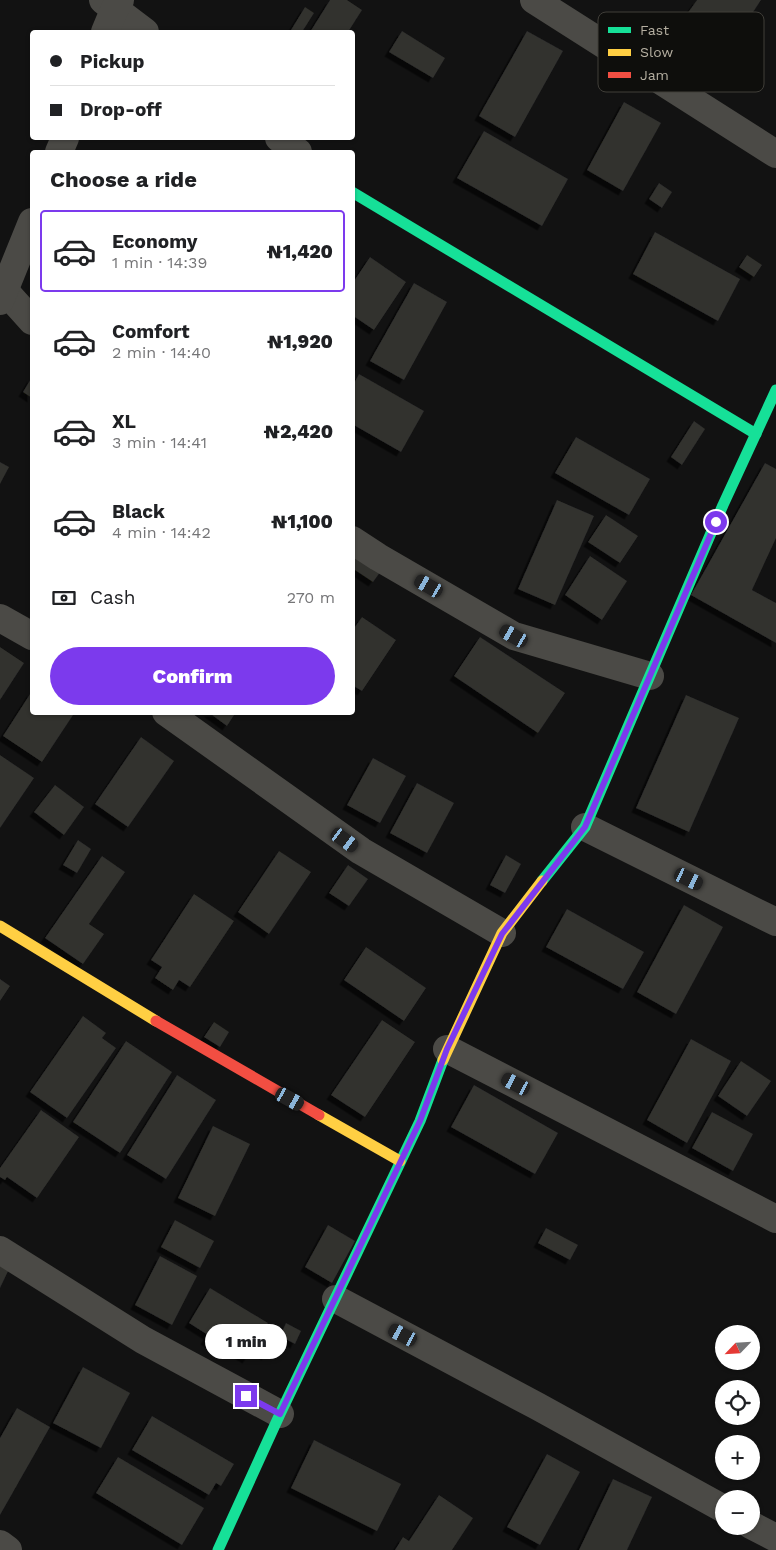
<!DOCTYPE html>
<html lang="en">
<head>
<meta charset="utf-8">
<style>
  :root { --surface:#fff; --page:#f2f2f2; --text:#202124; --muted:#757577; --line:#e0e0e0; --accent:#7c3aed }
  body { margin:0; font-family:"Work Sans",sans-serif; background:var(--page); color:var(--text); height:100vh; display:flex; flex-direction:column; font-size:19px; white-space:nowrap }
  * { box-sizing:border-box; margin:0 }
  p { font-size:16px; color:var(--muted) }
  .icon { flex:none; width:28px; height:28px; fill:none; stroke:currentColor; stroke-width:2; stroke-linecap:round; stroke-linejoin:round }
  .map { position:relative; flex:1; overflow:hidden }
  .sheet { position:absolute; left:30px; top:150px; width:325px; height:565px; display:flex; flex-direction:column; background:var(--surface); border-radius:5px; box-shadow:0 1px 4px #0004 }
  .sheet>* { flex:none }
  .hud { position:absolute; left:30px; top:30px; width:325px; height:110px; border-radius:5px; box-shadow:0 1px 4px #0004; display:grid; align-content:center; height:110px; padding:0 20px; background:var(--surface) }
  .needle { width:32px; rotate:245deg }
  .fabs { position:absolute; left:715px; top:1325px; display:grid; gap:10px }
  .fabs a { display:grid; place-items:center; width:45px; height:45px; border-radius:50%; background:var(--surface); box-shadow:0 1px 4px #0004; font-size:25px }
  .end { position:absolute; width:22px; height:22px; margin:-11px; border:6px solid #7c3aed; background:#fff; box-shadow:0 0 0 2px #fff }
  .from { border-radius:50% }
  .bubble { position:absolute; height:35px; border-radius:18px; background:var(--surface); box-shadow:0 1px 4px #0004; font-size:16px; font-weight:800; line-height:35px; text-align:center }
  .car { position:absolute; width:15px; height:30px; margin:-15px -8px; border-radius:6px; box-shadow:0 0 4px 1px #0007; background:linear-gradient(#222 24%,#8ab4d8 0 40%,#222 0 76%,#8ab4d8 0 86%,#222 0) }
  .hud b { display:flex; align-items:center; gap:18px; height:48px; font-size:19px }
  .hud b+b { border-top:1px solid var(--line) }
  .hud i { width:12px; height:12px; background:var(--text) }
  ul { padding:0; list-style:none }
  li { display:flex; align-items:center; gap:15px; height:82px; margin:0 10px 8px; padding:0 10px; border:2px solid transparent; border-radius:5px }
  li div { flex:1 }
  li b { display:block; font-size:19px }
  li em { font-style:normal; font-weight:800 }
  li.active { border-color:var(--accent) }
  li>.icon { width:45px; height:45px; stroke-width:1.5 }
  h2 { padding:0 20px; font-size:22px; line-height:60px }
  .pay { display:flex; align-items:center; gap:12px; height:55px; padding:0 20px; font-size:19px }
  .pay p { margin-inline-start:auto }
  .button { display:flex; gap:10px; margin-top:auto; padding:10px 20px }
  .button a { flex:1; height:58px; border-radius:30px; background:var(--accent); color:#fff; font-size:20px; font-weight:800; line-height:58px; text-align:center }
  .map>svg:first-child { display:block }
</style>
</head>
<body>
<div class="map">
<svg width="776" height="1550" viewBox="0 0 776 1550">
  <defs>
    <filter id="shadow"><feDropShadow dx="-4.5" dy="4.5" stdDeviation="0" flood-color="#0009"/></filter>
  </defs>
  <rect width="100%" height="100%" fill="#121212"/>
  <g fill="#30302e" filter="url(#shadow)">
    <polygon points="330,0 347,0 362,10 348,32 310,32"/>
    <polygon points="697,0 761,0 732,44 687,14"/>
    <polygon points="305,7 314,13 302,32 295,32 291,30"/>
    <polygon points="402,31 445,58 433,78 389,52"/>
    <polygon points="527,31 563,51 515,137 479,116"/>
    <polygon points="624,102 661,123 623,191 587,170"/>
    <polygon points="484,131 568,179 542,226 457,178"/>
    <polygon points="659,183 672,192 662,208 649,199"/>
    <polygon points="655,232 740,279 718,321 633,274"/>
    <polygon points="747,255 762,265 754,277 739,267"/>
    <polygon points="370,257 406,282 374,330 352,315 352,284"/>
    <polygon points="414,283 447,302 404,380 370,361"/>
    <polygon points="359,374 424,411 401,452 352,424 352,387"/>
    <polygon points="32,377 32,398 23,392"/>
    <polygon points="694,421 705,429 682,465 671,457"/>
    <polygon points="576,437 650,479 629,515 555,473"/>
    <polygon points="0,462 9,467 0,484"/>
    <polygon points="765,463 776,469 776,538 752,590 776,603 776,643 691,595"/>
    <polygon points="557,500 594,516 555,605 518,589"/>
    <polygon points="606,515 638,536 620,563 588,542"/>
    <polygon points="355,554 381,571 373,582 352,568 352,558"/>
    <polygon points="590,556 627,581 602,620 565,595"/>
    <polygon points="362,617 396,640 362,691 352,685 352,631"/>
    <polygon points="480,637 565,693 538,733 454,676"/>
    <polygon points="0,647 24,663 0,700"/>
    <polygon points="32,691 32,712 75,712 42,762 3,736"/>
    <polygon points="686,695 739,718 689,832 636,808"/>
    <polygon points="208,712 236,712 227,726"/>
    <polygon points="141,737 174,761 128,827 95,804"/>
    <polygon points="0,755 34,778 0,828"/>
    <polygon points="373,758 406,776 380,823 347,805"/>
    <polygon points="417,783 454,803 427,853 390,833"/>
    <polygon points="55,785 84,807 64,835 34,812"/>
    <polygon points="78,840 91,849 77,873 63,865"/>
    <polygon points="279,851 311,872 269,934 238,912"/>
    <polygon points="506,855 521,864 505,893 490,885"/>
    <polygon points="102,856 125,872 89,924 104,934 83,964 45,938"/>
    <polygon points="348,865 368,879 349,906 329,893"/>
    <polygon points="194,894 234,921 190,987 179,980 173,990 155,978 162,967 151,960"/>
    <polygon points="684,905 723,927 676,1014 637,992"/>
    <polygon points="567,909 644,952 623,989 546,947"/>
    <polygon points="366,947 426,988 404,1021 344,980"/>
    <polygon points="0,979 10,986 0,1001"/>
    <polygon points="83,1016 106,1033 102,1038 116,1048 67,1118 30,1092"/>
    <polygon points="382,1020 415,1042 365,1117 331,1095"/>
    <polygon points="214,1022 229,1032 220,1047 204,1037"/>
    <polygon points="691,1039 731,1061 687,1143 647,1120"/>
    <polygon points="126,1041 172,1072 120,1153 73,1122"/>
    <polygon points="741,1061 771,1081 747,1116 718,1096"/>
    <polygon points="177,1075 216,1100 166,1179 127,1155"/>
    <polygon points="474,1085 558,1133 535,1174 451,1127"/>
    <polygon points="41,1110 79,1137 37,1198 7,1177 5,1180 0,1177 0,1168"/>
    <polygon points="712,1112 753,1134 733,1171 692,1148"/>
    <polygon points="213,1126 250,1144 215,1216 178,1198"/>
    <polygon points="175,1220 214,1241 200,1268 161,1247"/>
    <polygon points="328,1225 355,1241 332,1283 305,1267"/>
    <polygon points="546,1228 578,1245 570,1260 538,1243"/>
    <polygon points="160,1256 197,1276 172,1325 135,1305"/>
    <polygon points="0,1257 12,1263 0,1288"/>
    <polygon points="210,1288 268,1323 263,1331 276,1339 266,1356 254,1348 247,1359 229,1348 226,1353 205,1340 208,1335 189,1323"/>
    <polygon points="286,1323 301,1331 295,1344 280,1336"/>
    <polygon points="83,1367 130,1393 101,1448 53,1423"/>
    <polygon points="17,1408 50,1427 0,1515 0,1438"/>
    <polygon points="152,1416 234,1464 221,1486 216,1483 209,1495 132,1450"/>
    <polygon points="314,1440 401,1484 377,1531 291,1488"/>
    <polygon points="547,1454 580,1472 540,1545 507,1527"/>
    <polygon points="118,1457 204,1508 182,1545 96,1493"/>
    <polygon points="613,1479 652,1497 627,1550 579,1550"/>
    <polygon points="439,1495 473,1518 452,1550 395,1550 403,1537 409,1541"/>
  </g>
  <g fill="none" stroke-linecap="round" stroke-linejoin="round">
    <g stroke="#4b4a46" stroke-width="28">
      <polyline points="103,0 145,32"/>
      <polyline points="534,0 776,154"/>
      <polyline points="105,32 115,8 120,0"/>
      <polyline points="279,138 298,152"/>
      <polyline points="59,152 65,138"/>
      <polyline points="5,291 32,321"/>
      <polyline points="0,301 32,222"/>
      <polyline points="352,540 378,557 514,636 650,676"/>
      <polyline points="0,618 32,636"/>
      <polyline points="166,712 361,851 502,933"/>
      <polyline points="585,827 776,922"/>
      <polyline points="447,1049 776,1219"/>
      <polyline points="0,1250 143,1340 280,1414"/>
      <polyline points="336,1299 537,1406 724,1509"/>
      <polyline points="751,1525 776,1538"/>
      <polyline points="0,1544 8,1550"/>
    </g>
    <g stroke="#16e098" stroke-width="11">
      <polyline points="352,192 756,434"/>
      <polyline points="542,881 585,827 723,505 776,390"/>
      <polyline points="218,1550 280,1414 420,1121 443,1060"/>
    </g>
    <g stroke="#ffcf43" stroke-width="11">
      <polyline points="0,926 156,1021"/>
      <polyline points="443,1060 502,933 542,881"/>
      <polyline points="319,1115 400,1161"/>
    </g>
    <polyline stroke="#f24e42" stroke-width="11" points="156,1021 319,1115"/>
  </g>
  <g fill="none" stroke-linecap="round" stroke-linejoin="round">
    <polyline stroke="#7c3aed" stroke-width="6" points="246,1396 280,1414 420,1121 447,1049 502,934 585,827 716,522"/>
  </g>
  <rect x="598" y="12" width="166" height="80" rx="8" fill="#0e0e0c" stroke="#403e39" stroke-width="1"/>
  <rect x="608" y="27" width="23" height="6" fill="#16e098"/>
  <rect x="608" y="49" width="23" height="7" fill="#ffcf43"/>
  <rect x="608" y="72" width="23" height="6" fill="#f24e42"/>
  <g font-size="14" fill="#b5afa1">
    <text x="640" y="35">Fast</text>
    <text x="640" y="57">Slow</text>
    <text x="640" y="80">Jam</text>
  </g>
</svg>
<div class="fabs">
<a><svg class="needle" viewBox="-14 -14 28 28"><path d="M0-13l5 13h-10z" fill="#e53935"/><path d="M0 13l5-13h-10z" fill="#757577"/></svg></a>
<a><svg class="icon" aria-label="locate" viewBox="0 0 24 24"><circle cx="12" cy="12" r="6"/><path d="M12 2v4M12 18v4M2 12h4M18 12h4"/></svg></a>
<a>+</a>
<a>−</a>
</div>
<i class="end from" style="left:716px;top:522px"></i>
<i class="end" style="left:246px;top:1396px"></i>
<div class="bubble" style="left:205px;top:1324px;width:82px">1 min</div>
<i class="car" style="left:429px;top:586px;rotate:300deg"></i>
<i class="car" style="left:514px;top:636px;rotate:300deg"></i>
<i class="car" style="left:345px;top:840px;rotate:126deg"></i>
<i class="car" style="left:689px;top:879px;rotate:116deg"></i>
<i class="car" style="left:516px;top:1084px;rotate:297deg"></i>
<i class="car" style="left:290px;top:1099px;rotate:119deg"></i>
<i class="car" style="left:403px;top:1335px;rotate:298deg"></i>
<div class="hud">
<b><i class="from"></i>Pickup</b>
<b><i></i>Drop-off</b>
</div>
<section class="sheet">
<h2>Choose a ride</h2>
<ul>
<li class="active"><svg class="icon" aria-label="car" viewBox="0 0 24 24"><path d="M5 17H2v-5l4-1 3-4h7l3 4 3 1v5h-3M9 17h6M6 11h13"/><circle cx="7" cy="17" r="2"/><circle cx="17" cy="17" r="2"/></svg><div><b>Economy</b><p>1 min · 14:39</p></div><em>₦1,420</em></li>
<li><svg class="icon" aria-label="car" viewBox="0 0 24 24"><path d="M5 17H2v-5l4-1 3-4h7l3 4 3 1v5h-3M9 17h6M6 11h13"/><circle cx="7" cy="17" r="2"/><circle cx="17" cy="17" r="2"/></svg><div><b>Comfort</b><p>2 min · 14:40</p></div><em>₦1,920</em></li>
<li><svg class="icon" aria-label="car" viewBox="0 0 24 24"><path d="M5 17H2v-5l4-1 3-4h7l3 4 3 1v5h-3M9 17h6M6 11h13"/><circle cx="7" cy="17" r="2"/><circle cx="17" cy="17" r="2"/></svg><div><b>XL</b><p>3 min · 14:41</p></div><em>₦2,420</em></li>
<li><svg class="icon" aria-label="car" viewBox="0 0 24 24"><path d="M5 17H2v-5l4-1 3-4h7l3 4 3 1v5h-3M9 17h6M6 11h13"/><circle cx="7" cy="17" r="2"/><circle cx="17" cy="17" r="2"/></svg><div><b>Black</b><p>4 min · 14:42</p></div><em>₦1,100</em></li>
</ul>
<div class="pay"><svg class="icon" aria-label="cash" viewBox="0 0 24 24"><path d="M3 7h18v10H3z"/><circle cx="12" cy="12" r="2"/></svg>Cash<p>270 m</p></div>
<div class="button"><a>Confirm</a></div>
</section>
</div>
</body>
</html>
